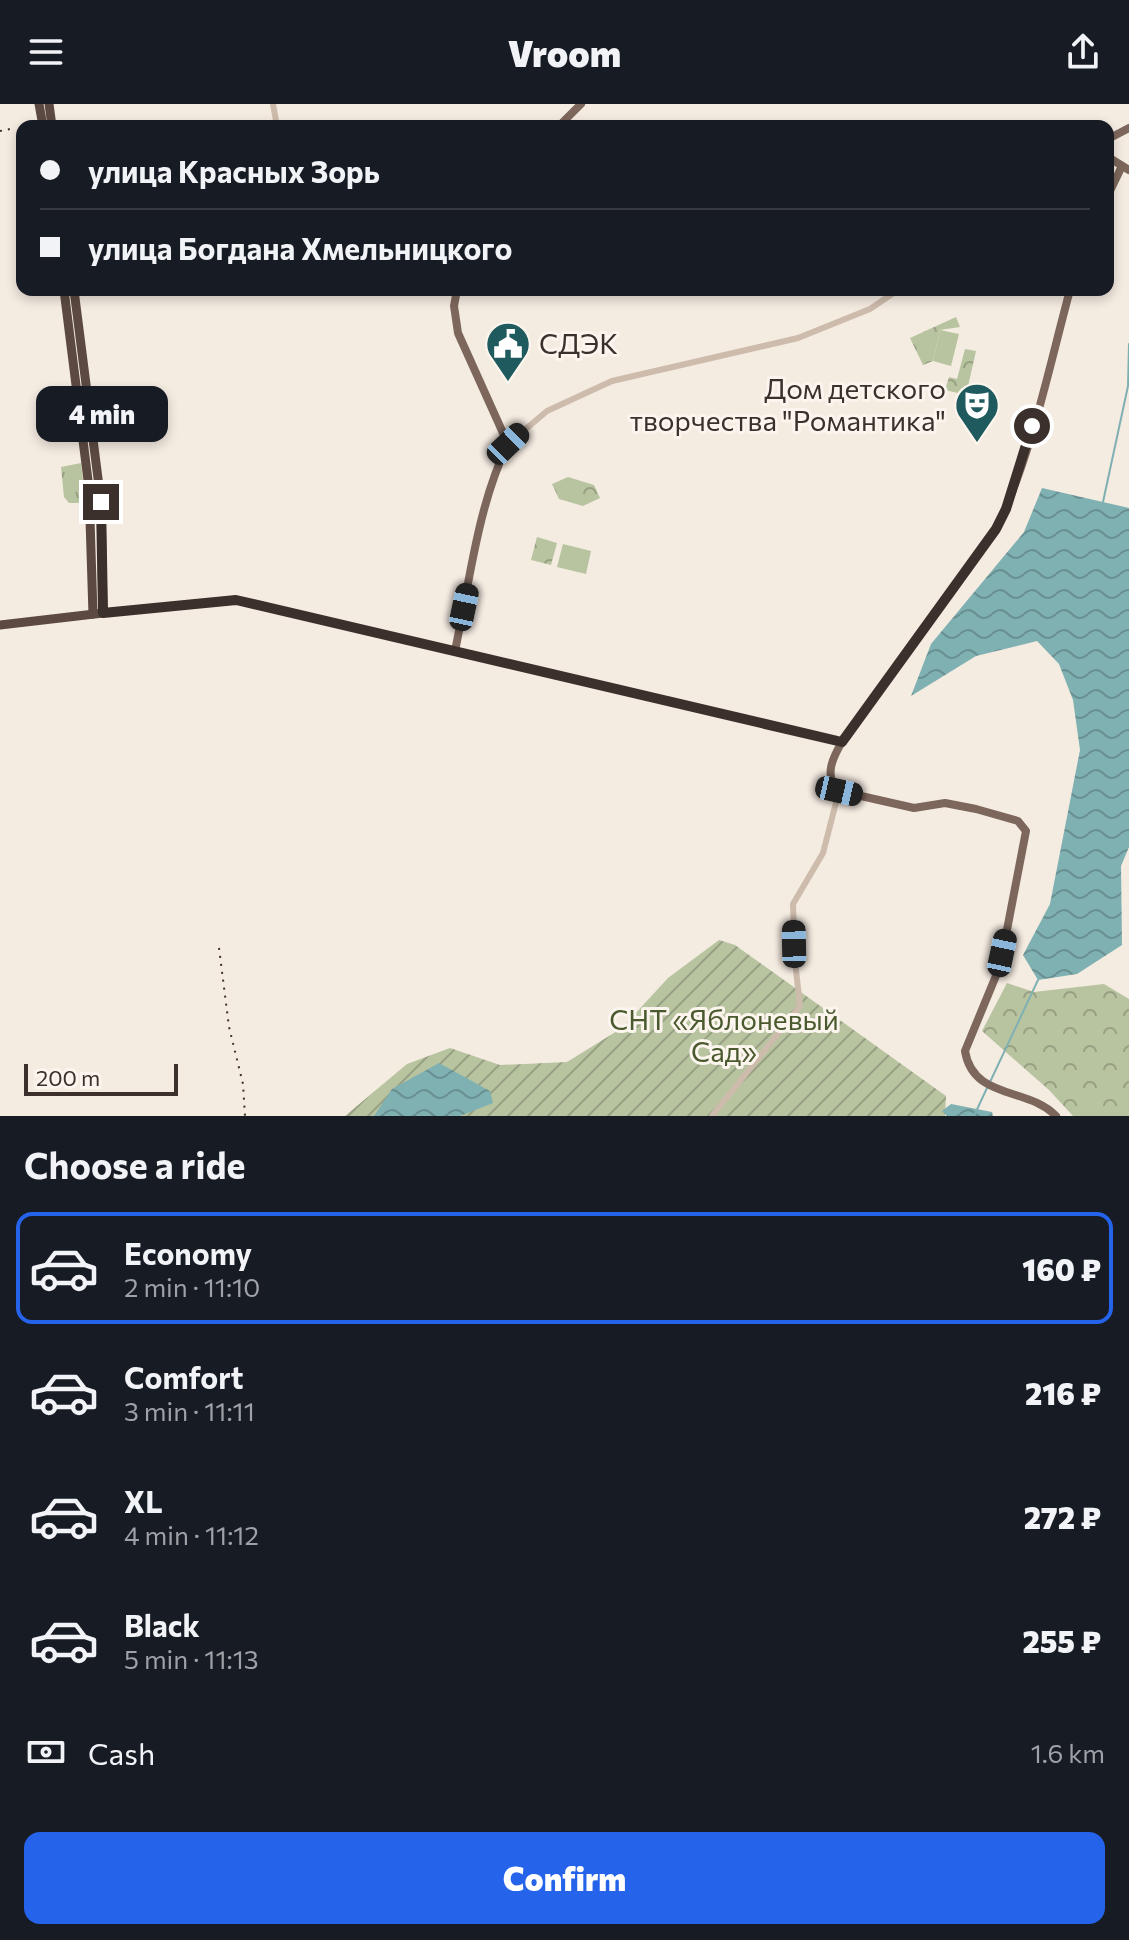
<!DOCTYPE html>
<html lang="en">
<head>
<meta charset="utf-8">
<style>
  :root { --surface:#171b24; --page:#242831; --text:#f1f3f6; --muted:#9ea1a6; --line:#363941; --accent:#2563eb }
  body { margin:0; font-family:Commissioner,sans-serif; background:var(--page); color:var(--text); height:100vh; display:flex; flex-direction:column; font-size:30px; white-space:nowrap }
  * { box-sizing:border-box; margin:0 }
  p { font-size:26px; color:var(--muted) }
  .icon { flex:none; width:44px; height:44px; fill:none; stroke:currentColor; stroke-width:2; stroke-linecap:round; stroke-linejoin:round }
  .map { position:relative; height:1012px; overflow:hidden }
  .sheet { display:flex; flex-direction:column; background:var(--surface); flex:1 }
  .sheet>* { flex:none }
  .hud { position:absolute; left:16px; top:16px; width:1098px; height:176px; border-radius:16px; box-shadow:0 4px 12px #0003; display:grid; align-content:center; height:176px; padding:0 24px; background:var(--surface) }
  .scale { position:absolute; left:24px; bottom:20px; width:154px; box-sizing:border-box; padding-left:8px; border:4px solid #3b302b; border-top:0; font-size:22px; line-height:28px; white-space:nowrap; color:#3b302b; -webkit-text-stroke:6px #fbf5ee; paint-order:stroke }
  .end { position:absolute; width:36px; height:36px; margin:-18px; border:10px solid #3b302b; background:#fff; box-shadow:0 0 0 4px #fff }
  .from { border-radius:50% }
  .bubble { position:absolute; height:56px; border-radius:16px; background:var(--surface); box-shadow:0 4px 12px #0003; font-size:26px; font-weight:800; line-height:56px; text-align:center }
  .car { position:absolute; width:24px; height:48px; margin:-24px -12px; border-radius:10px; box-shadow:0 0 6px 2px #0007; background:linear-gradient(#222 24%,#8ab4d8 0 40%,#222 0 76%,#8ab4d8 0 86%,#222 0) }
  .hud b { display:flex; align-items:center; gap:28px; height:76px; font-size:30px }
  .hud b+b { border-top:2px solid var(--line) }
  .hud i { width:20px; height:20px; background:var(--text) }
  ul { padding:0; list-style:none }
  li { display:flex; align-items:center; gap:24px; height:112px; margin:0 16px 12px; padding:0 8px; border:4px solid transparent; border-radius:16px }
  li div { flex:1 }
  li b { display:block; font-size:30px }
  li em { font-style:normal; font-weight:800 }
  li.active { border-color:var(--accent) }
  li>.icon { width:72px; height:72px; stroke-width:1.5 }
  h2 { padding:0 24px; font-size:36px; line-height:96px }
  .pay { display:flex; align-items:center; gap:20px; height:88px; padding:0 24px; font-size:30px }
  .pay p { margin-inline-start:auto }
  .cta { display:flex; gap:16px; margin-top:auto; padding:16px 24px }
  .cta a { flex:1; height:92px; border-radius:16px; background:var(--accent); color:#fff; font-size:32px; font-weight:800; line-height:92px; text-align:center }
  header { display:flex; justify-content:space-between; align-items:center; height:104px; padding:0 24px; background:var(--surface); font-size:36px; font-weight:800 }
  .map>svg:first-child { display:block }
</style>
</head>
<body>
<header><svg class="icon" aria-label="menu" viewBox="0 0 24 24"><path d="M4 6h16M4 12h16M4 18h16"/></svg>Vroom<svg class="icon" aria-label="share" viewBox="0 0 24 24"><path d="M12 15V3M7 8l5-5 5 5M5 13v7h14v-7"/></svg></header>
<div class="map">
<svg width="1129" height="1012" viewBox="0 0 1129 1012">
  <defs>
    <pattern id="grass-tufts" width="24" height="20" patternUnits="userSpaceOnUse" patternTransform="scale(2)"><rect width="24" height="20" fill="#b8c4a0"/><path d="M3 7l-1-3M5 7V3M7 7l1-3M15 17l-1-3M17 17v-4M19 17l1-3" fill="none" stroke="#97a083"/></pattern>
    <pattern id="forest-crowns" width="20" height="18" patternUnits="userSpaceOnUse" patternTransform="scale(2)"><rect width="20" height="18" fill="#b8c4a0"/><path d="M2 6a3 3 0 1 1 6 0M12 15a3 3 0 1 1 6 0" fill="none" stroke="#97a083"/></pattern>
    <pattern id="garden-furrows" width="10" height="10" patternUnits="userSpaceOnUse" patternTransform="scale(2)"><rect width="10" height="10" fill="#b8c4a0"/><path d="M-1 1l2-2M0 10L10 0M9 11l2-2" fill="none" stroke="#97a083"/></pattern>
    <pattern id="water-waves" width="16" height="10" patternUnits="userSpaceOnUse" patternTransform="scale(2)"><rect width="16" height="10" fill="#7fb0b2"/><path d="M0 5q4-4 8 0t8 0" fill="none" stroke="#699091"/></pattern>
  </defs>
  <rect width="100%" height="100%" fill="#f4ebe1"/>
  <polygon fill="url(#grass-tufts)" points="81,359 86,399 69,399 64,393 61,363"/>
  <g fill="url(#forest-crowns)">
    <polygon points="956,213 960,223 940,226 933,257 923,261 910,234"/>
    <polygon points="965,245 976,247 966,291 945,286 949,273 957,275"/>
    <polygon points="568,373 594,381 600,394 583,402 559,395 552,380"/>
    <polygon points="537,433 557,439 551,461 531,456"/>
    <polygon points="1007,879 1034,888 1104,880 1129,895 1129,1012 1073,1012 1049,986 982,927"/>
  </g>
  <polygon fill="url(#garden-furrows)" points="719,836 735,841 946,992 945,1012 345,1012 407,960 450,944 500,961 567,958 622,924 668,874"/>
  <g fill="#b8c4a0">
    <polygon points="940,226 959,230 951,262 933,257"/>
    <polygon points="563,440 591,447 586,470 557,463"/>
  </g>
  <g fill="url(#water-waves)">
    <polygon points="1042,384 1129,404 1129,743 1121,762 1122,841 1077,870 1038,876 1023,851 1050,800 1080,646 1073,596 1059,560 1037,537 976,552 911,592 931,540 1024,428"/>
    <polygon points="439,959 490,987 493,999 460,1012 374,1012 392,985"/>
    <polygon points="951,1000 992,1008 993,1012 947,1012 942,1007"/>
  </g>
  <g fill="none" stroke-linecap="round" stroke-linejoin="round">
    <g stroke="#7fb0b2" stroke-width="2">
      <polyline points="1103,398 1128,282 1129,240"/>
      <polyline points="990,978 1038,876"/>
      <polyline points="974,1012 987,984"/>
    </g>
    <g stroke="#cdbbac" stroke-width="6">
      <polyline points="273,0 277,22"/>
      <polyline points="508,340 547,307 612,277 798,234 870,205 898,186"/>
      <polyline points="712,1012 800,902 795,857 793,800 823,749 839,687"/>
    </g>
    <g stroke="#7d675c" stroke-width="8">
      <polyline points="559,22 581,0"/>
      <polyline points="1108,35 1129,24"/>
      <polyline points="1108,53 1129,66"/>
      <polyline points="1108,91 1122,62"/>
      <polyline points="103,509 236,496 842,638"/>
      <path d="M455 547C469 481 478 400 508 340L458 229 454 202 457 186"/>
      <path d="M1056 1012C1029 983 973 996 965 947L1000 862 1026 727 1018 717 976 705 945 699 914 704 839 687C823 673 833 653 842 638L996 425C1031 354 1049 263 1070 186"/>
    </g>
    <g stroke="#5c4a42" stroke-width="9">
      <polyline points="39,0 43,22"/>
      <polyline points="49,0 52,22"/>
      <polyline points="64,186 89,384 93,510"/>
      <polyline points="0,521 103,509 101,398 74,186"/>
    </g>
    <g stroke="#3b302b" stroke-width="2" stroke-dasharray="2 6" stroke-linecap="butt">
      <polyline points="0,27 10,25"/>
      <polyline points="219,844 229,923 243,980 245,1012"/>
    </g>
  </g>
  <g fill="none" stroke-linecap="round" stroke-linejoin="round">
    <polyline stroke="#3b302b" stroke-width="10" points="101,398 103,509 236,496 842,638 996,425 1006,405 1032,322"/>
  </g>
  <defs>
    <g id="civic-pin" transform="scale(2.3)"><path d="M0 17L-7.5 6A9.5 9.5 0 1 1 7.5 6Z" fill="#1f5a5e" stroke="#fbf5ee"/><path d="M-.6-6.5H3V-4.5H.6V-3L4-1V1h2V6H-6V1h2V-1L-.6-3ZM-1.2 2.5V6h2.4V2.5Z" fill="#fff"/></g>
    <g id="theatre-pin" transform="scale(2.3)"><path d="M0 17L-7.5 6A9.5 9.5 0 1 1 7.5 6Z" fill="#1f5a5e" stroke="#fbf5ee"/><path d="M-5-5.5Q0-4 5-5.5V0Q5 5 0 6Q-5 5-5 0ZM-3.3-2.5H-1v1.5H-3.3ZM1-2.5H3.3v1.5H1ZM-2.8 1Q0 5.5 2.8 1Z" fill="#fff"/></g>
  </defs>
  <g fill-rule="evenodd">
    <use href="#civic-pin" x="508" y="240"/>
    <use href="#theatre-pin" x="977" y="301"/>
  </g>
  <g text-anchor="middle" stroke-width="6" stroke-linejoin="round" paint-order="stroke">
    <g font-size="28" fill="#3b302b" stroke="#fbf5ee" text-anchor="start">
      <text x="539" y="250">СДЭК</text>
      <text x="946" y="295" text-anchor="end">Дом детского<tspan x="946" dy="32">творчества "Романтика"</tspan></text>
    </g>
    <g font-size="28" fill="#4a5a2e" stroke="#fbf5ee">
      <text x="724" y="926">СНТ «Яблоневый<tspan x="724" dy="32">Сад»</tspan></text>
    </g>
  </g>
</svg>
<div class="scale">200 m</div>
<i class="end from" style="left:1032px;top:322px"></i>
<i class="end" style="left:101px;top:398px"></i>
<div class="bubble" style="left:36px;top:282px;width:132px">4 min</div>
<i class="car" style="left:508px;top:340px;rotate:46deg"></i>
<i class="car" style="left:464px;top:503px;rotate:12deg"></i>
<i class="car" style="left:839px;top:687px;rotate:103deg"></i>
<i class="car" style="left:794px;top:840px;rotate:359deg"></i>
<i class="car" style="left:1002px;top:849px;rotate:12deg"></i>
<div class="hud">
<b><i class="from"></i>улица Красных Зорь</b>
<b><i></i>улица Богдана Хмельницкого</b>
</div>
</div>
<section class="sheet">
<h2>Choose a ride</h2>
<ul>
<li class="active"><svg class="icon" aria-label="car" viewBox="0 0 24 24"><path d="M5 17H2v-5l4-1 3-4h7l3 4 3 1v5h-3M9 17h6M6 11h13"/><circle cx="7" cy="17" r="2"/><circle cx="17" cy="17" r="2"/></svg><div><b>Economy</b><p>2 min · 11:10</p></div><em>160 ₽</em></li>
<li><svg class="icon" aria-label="car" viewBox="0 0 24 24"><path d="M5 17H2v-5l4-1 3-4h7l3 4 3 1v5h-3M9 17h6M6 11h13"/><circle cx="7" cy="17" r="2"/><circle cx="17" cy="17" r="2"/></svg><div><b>Comfort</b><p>3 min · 11:11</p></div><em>216 ₽</em></li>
<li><svg class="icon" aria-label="car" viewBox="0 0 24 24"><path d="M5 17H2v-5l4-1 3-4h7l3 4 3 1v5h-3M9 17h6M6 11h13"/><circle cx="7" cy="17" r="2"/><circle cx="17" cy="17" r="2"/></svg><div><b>XL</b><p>4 min · 11:12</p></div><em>272 ₽</em></li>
<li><svg class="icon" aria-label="car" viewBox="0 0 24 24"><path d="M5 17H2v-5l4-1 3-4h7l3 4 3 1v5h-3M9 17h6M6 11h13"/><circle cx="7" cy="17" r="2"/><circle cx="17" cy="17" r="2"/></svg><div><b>Black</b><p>5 min · 11:13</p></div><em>255 ₽</em></li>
</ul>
<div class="pay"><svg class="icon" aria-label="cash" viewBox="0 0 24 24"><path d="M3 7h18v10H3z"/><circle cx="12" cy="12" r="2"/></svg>Cash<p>1.6 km</p></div>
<div class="cta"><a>Confirm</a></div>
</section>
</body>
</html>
